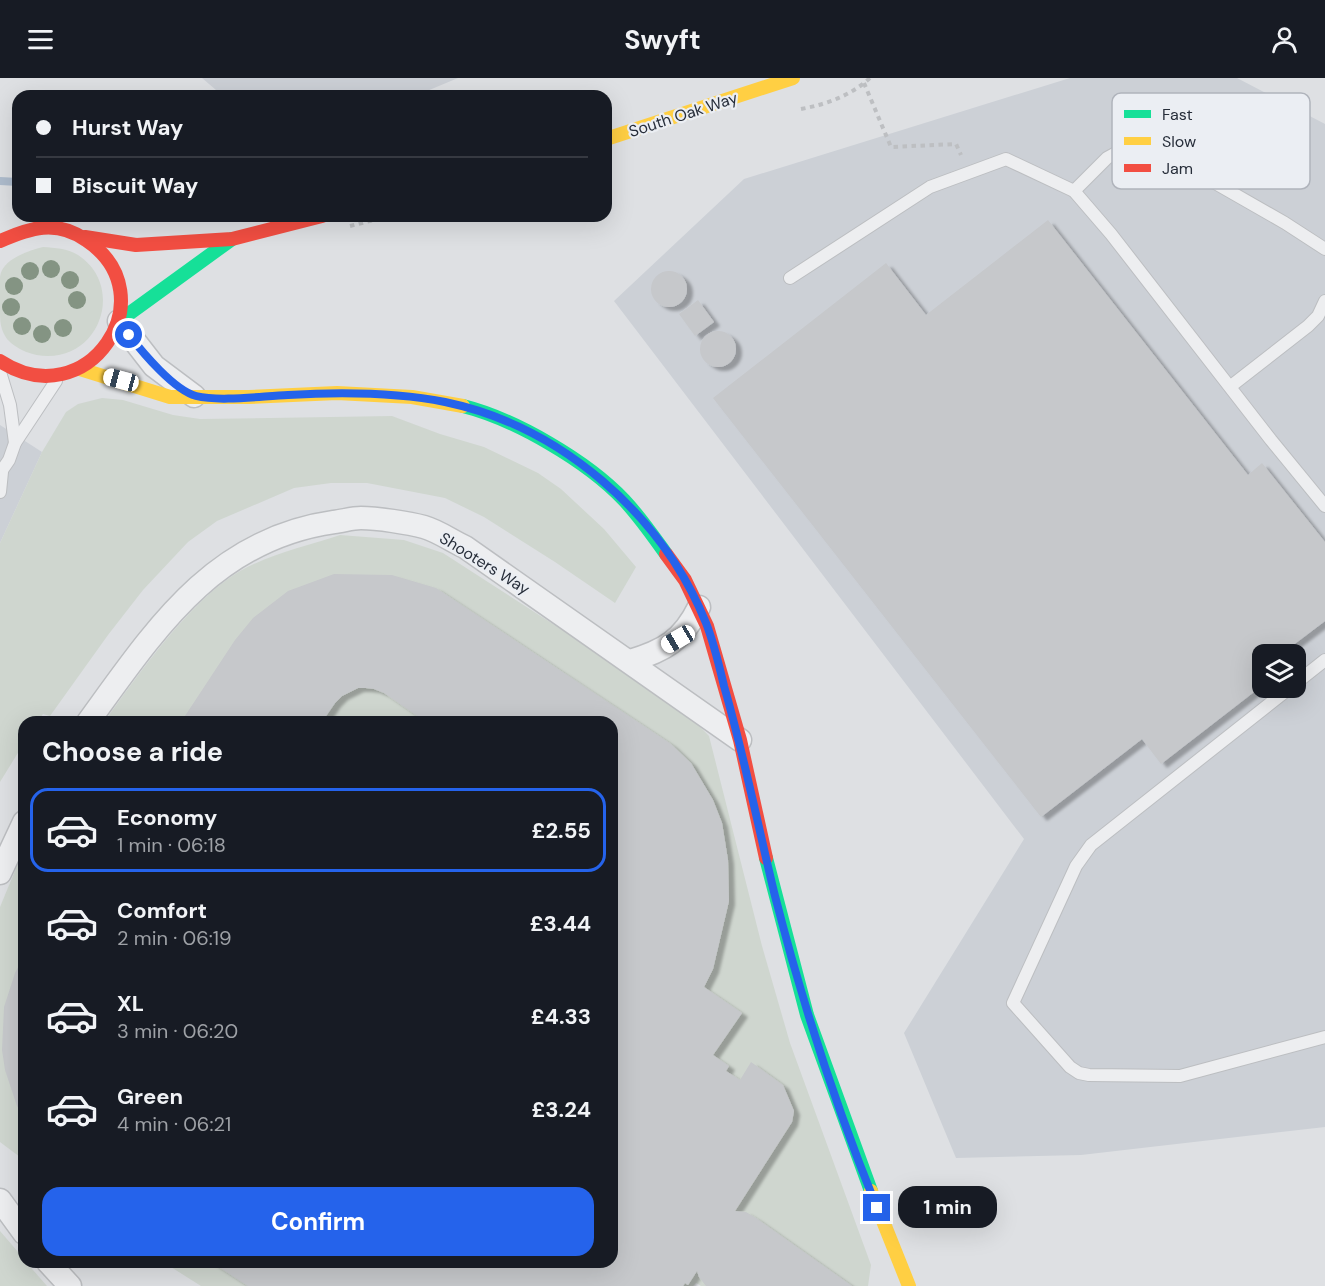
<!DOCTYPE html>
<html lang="en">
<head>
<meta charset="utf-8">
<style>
  :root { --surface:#171b24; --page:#20242c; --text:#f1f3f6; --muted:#9ea1a6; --line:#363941; --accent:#2563eb }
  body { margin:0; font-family:"DM Sans",sans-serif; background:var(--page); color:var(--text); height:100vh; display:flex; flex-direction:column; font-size:22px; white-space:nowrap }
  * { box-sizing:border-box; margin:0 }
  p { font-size:20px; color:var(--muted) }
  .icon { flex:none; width:33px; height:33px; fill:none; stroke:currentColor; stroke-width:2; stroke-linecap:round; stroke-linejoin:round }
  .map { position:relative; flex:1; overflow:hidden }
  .details { position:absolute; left:18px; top:638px; width:600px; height:552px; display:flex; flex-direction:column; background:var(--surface); border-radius:18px; box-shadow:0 6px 24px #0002 }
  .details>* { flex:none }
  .hud { position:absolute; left:12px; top:12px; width:600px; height:132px; border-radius:18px; box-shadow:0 6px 24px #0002; display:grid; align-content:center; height:132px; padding:0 24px; background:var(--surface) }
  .tools { position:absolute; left:1252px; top:566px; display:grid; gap:12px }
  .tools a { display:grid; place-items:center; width:54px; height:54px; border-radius:12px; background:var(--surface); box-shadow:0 6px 24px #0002; font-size:30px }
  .end { position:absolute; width:27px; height:27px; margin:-14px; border:8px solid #2563eb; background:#fff; box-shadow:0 0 0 3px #fff }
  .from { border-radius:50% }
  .bubble { position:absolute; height:42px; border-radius:18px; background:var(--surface); box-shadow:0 6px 24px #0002; font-size:20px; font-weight:700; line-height:42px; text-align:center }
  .car { position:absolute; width:18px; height:36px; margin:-18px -9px; border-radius:8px; box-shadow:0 0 4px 2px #0007; background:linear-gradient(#fff 24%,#345 0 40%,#fff 0 76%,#345 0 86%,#fff 0) }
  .hud b { display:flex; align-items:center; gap:21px; height:57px; font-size:22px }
  .hud b+b { border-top:2px solid var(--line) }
  .hud i { width:15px; height:15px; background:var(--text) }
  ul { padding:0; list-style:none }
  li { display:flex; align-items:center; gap:18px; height:84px; margin:0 12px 9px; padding:0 12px; border:3px solid transparent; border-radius:18px }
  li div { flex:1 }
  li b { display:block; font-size:22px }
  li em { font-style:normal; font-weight:700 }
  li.current { border-color:var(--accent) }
  li>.icon { width:54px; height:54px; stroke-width:1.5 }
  h2 { padding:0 24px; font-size:27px; line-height:72px }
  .primary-button { display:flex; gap:12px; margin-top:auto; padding:12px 24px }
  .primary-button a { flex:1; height:69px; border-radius:18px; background:var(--accent); color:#fff; font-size:24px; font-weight:700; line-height:69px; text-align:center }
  header { display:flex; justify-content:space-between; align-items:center; height:78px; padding:0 24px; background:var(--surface); font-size:27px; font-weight:700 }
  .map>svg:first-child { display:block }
</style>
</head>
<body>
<header><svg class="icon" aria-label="menu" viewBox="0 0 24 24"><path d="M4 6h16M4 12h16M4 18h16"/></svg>Swyft<svg class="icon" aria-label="person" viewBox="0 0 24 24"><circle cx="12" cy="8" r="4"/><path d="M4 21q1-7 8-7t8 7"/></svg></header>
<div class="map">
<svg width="1325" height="1208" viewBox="0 0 1325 1208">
  <defs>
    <filter id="shadow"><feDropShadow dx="6" dy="4" stdDeviation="1.5" flood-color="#0004"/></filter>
  </defs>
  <rect width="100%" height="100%" fill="#dee0e3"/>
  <g fill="#ccd0d6" fill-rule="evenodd">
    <polygon points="202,0 458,0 415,18 223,18"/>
    <path d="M1070 0H1237L1325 46V1049L1081 1077 956 1080 904 955 1024 761 614 223 744 101ZM1263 576H1296V609H1263Z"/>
    <polygon points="0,347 42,374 0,465"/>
  </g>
  <g fill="#cfd6cf">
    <path d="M43 169C55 170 67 170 78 177 124 207 102 278 48 278 33 278 17 272 7 261 0 251 0 243 0 231 0 221 0 209 0 199 2 181 28 173 43 169Z"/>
    <polygon points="102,320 123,322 173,337 200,341 392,338 440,356 484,369 538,395 561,411 604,451 636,489 615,525 555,484 484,439 445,420 367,405 331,405 294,410 217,443 188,464 143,512 108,557 50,638 43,636 38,643 24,644 24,665 0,704 0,465 42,374 66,334 78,326"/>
    <path d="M340 457 404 462 443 475 680 628 709 658 762 868 790 965 871 1187 868 1208H701L696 1205 693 1208H201L163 1184H612V644H104C138 597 190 522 240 493 270 476 307 468 340 457Z"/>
    <polygon points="24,771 24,1082 0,1064 0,829"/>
    <polygon points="0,1153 24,1181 24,1184 26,1184 47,1208 0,1208"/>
  </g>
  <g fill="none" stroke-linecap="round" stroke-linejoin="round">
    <polyline stroke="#aebccd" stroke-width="8" points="0,103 18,104"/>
  </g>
  <g fill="#c6c8cb" filter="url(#shadow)">
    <polygon points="1048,142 1248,397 1262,385 1325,464 1325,543 1284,574 1285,576 1263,576 1263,607 1161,686 1142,661 1041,739 713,320 886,185 926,237"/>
    <circle cx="669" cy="211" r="18"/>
    <polygon points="698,222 714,244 695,258 679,236"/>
    <circle cx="718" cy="271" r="18"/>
    <polygon points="334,496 392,497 436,510 671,666 691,685 713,722 722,745 728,782 729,823 713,891 704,909 742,935 713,977 729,988 726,993 740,1002 751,984 783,1007 794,1033 792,1044 735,1133 746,1134 756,1140 852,1208 706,1208 699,1199 697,1193 688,1207 685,1205 683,1208 248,1208 211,1184 612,1184 612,644 426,644 384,615 374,611 366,610 358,610 342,618 335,625 322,644 181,644 235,562 253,540 288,513"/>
    <polygon points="24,878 24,1041 17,1028 5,992 2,972 4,929 15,895"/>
  </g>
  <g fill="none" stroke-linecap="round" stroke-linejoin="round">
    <g stroke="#bcbec1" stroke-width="14">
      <g id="lane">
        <polyline points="1074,113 1107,80 1140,62 1285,145 1325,171"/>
        <polyline points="790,200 930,109 1006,81 1074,113 1111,156 1271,362 1325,428"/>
        <polyline points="0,294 10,327 15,365"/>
        <polyline points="1231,308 1308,248 1318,238 1325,223"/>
        <polyline points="0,395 9,382 15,365 56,303"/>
        <polyline points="0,414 2,394"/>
        <polyline points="1296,605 1325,582"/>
        <polyline points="1291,609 1091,767 1076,788 1013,925 1070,989 1079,995 1089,997 1180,998 1325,959"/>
      </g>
    </g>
    <g stroke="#bcbec1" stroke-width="25">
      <g id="street">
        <polyline points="119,243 154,288 194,318"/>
        <path d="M630 583C664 573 683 562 699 529"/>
        <path d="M88 644C155 552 213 461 334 444 343 443 352 440 361 440 377 440 409 445 424 449 438 453 452 463 465 469L740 662"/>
        <polyline points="0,795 24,744"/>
        <polyline points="0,1122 24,1155"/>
        <polyline points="48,1184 70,1208"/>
      </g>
    </g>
    <g stroke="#bdbfc2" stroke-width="4" stroke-dasharray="4.5 4.5" stroke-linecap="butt">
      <polyline points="864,5 891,69 956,66 961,77"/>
      <path d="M801 31C827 26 850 18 870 0"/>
      <polyline points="350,148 390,138"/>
    </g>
    <use href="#lane" stroke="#edeef0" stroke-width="12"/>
    <use href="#street" stroke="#edeef0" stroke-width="22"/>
    <g stroke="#16e098" stroke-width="14">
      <polyline points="119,243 232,161"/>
      <path d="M463 328C515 341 587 383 624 422 640 439 653 458 666 476"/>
      <polyline points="766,780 807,937 871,1113"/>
    </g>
    <g stroke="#ffcf43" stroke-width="14">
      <polyline points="606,61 793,0"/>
      <polyline points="80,291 170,319 249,319 337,315 412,319 463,328"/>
      <polyline points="871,1113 909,1208"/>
    </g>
    <g stroke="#f24e42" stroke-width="14">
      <polyline points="85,159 136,167 232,161 322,138"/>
      <path d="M0 163C30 150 56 141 86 162 170 218 87 340 0 283"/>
      <polyline points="666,476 685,502 707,548 740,662 766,780"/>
    </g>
  </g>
  <g fill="#849483">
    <circle cx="51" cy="191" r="9"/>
    <circle cx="30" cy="193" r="9"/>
    <circle cx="70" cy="202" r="9"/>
    <circle cx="14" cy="208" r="9"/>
    <circle cx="77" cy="222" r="9"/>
    <circle cx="11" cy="229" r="9"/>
    <circle cx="22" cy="248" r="9"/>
    <circle cx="63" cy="250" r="9"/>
    <circle cx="42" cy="256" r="9"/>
  </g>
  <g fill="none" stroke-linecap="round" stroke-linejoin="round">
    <path stroke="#2563eb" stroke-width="8" d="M129 257C143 275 174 312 196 318 220 324 262 318 288 317 340 314 394 314 445 324 560 348 662 436 706 545 714 565 719 587 724 608 744 677 758 748 775 818 802 924 836 1029 877 1130"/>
  </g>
  <g text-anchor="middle" stroke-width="4.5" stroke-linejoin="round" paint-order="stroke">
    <g font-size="16" fill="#272e3a" stroke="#ebeef3">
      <text transform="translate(683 36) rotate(-18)" y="6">South Oak Way</text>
      <text transform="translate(485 485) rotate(32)" y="6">Shooters Way</text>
    </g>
  </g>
  <rect x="1112" y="15" width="198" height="96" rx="9" fill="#ebeef3" stroke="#b0b4bc" stroke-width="1.5"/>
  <rect x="1124" y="32" width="27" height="8" fill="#16e098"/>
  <rect x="1124" y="59" width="27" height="8" fill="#ffcf43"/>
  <rect x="1124" y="86" width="27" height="8" fill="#f24e42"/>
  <g font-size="16" fill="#272e3a">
    <text x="1162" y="42">Fast</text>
    <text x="1162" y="69">Slow</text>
    <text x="1162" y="96">Jam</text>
  </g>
</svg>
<div class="tools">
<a><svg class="icon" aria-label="layers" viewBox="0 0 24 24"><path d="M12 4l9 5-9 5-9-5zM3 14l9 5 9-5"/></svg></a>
</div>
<i class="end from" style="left:129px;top:257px"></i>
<i class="end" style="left:877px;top:1130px"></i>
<div class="bubble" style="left:898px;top:1108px;width:99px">1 min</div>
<i class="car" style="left:121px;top:302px;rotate:285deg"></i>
<i class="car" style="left:678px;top:561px;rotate:240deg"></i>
<div class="hud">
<b><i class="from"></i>Hurst Way</b>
<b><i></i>Biscuit Way</b>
</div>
<section class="details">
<h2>Choose a ride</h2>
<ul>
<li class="current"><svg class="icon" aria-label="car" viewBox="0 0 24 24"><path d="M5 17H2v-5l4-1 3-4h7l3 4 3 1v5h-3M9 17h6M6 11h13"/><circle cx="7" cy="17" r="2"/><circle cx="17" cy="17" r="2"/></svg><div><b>Economy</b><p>1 min · 06:18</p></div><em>£2.55</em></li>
<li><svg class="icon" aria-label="car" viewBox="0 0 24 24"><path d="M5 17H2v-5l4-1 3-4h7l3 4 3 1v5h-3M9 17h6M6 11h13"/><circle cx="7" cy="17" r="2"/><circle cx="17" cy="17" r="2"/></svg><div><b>Comfort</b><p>2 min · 06:19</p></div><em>£3.44</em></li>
<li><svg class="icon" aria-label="car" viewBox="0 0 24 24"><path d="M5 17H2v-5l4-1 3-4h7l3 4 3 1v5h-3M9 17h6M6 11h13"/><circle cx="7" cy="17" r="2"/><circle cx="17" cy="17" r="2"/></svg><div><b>XL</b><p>3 min · 06:20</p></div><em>£4.33</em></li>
<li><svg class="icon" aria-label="car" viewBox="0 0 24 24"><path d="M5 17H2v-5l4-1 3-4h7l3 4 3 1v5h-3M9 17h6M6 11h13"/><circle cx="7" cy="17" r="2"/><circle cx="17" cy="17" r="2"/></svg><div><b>Green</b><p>4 min · 06:21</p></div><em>£3.24</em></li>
</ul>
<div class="primary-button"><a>Confirm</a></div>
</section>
</div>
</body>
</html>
